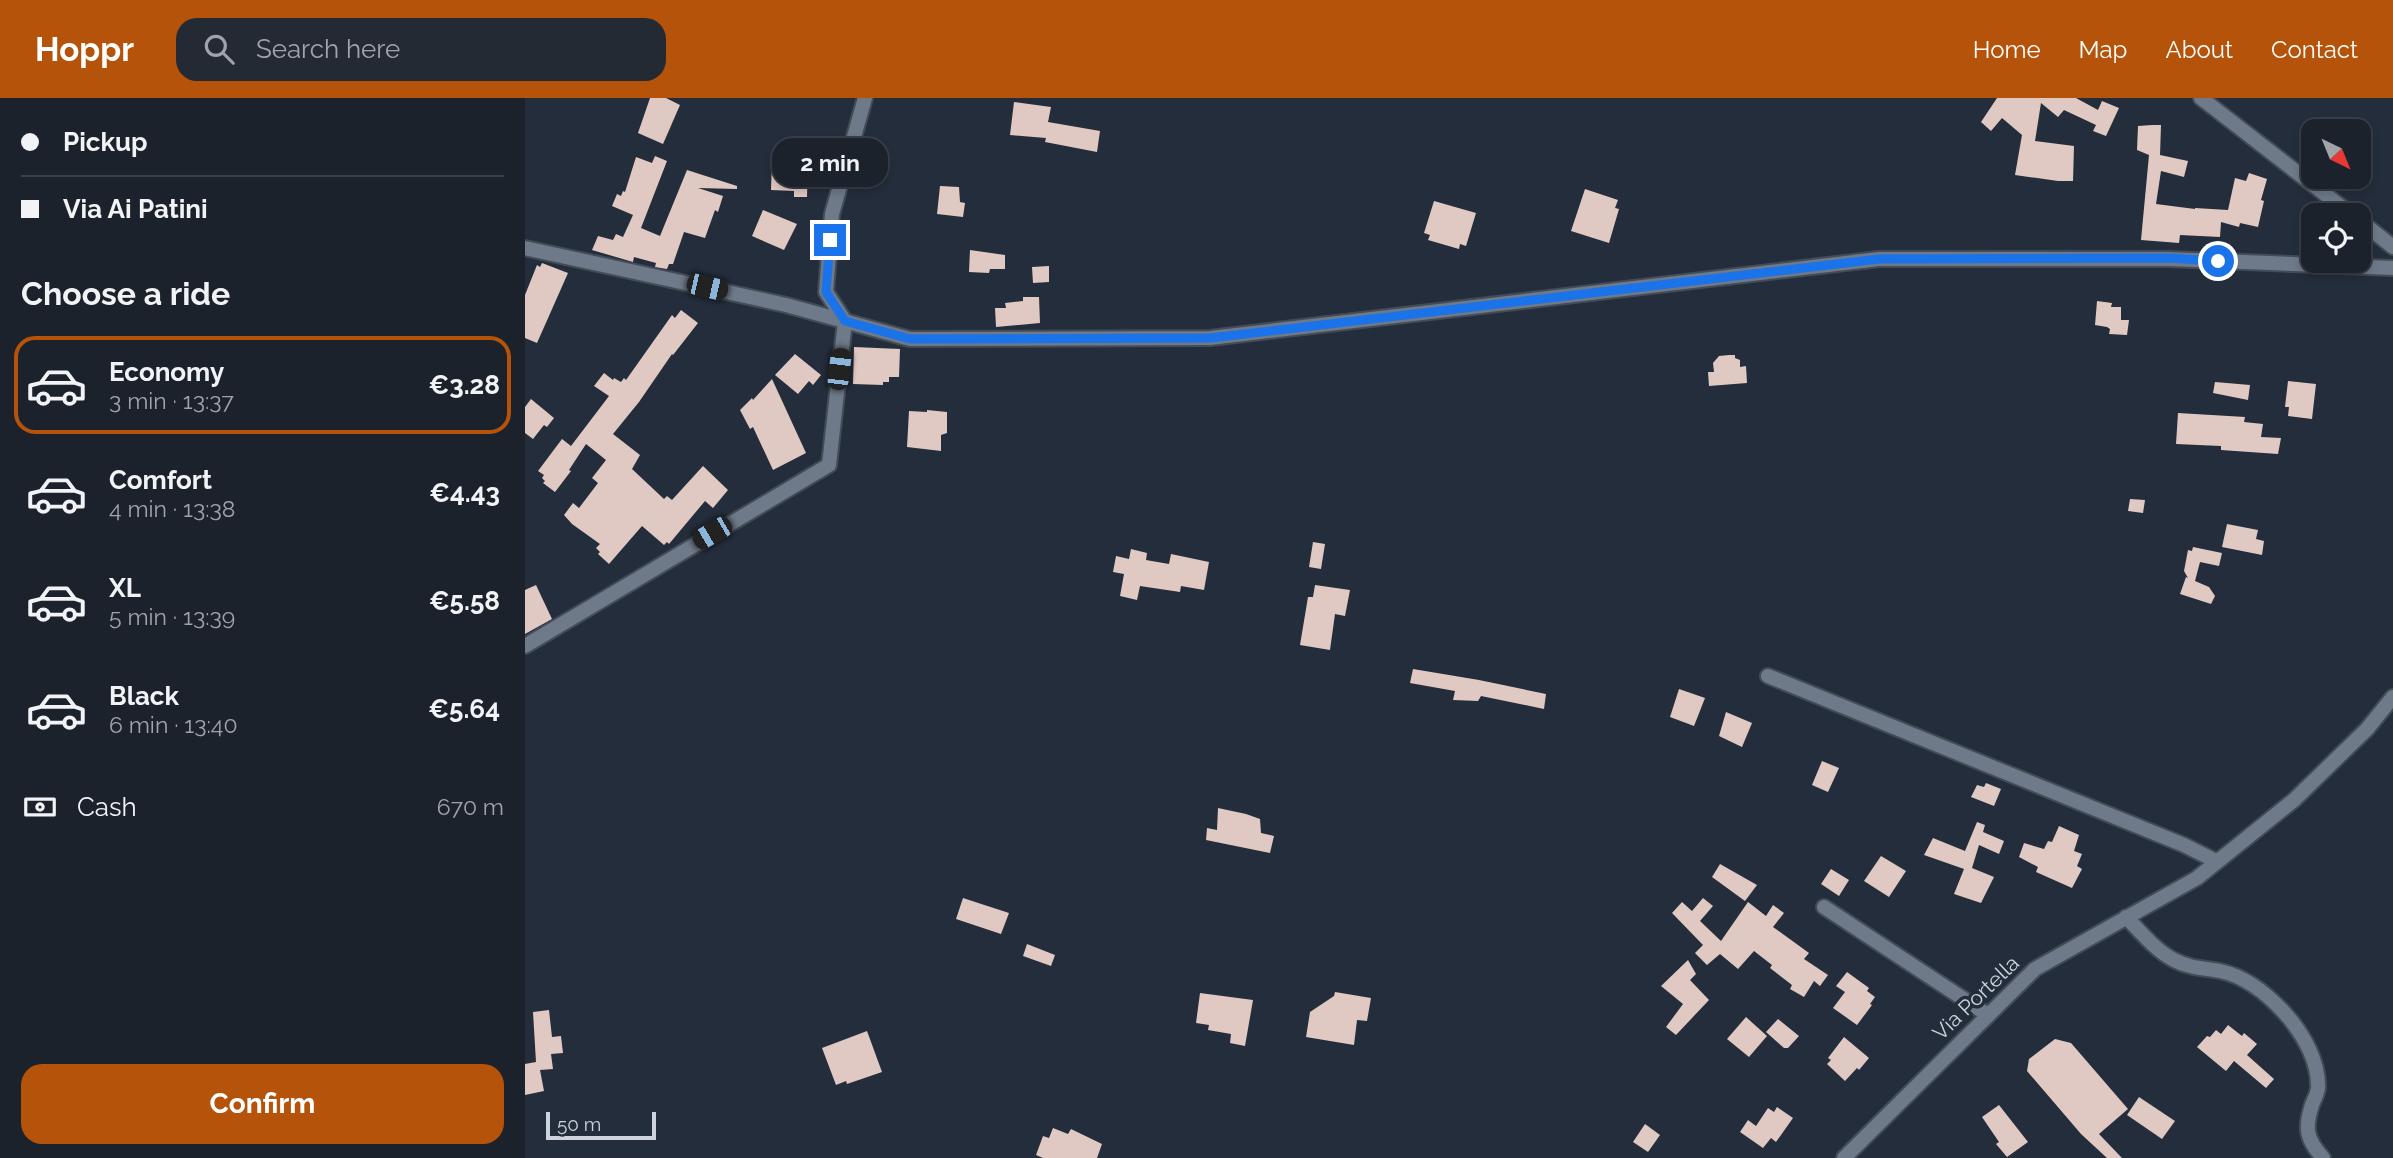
<!DOCTYPE html>
<html lang="en">
<head>
<meta charset="utf-8">
<style>
  :root { --surface:#1b222c; --page:#242a34; --text:#f1f3f6; --muted:#a0a4a9; --line:#393f48; --accent:#b45309 }
  body { margin:0; font-family:Raleway,sans-serif; background:var(--page); color:var(--text); height:100vh; display:flex; flex-direction:column; font-size:26px; white-space:nowrap }
  * { box-sizing:border-box; margin:0 }
  p { font-size:23px; color:var(--muted) }
  .icon { flex:none; width:38px; height:38px; fill:none; stroke:currentColor; stroke-width:2; stroke-linecap:round; stroke-linejoin:round }
  .map { position:relative; flex:1; overflow:hidden }
  .panel { display:flex; flex-direction:column; background:var(--surface); width:525px }
  .panel>* { flex:none }
  .guide { display:grid; align-content:center; height:154px; padding:0 21px; background:var(--surface) }
  .needle { width:46px; rotate:137deg }
  .tools { position:absolute; left:1776px; top:21px; display:grid; gap:14px }
  .tools a { display:grid; place-items:center; width:70px; height:70px; border-radius:14px; background:var(--surface); box-shadow:0 4px 10px #0003,0 0 0 2px var(--line); font-size:35px }
  .scale { position:absolute; left:21px; bottom:18px; width:110px; box-sizing:border-box; padding-left:7px; border:4px solid #ced4dd; border-top:0; font-size:19px; line-height:24px; white-space:nowrap; color:#ced4dd; -webkit-text-stroke:5px #242d3b; paint-order:stroke }
  .end { position:absolute; width:32px; height:32px; margin:-16px; border:9px solid #1a73e8; background:#fff; box-shadow:0 0 0 4px #fff }
  .from { border-radius:50% }
  .bubble { position:absolute; height:49px; border-radius:21px; background:var(--surface); box-shadow:0 4px 10px #0003,0 0 0 2px var(--line); font-size:23px; font-weight:700; line-height:49px; text-align:center }
  .car { position:absolute; width:21px; height:42px; margin:-21px -10px; border-radius:9px; box-shadow:0 0 5px 2px #0007; background:linear-gradient(#222 24%,#8ab4d8 0 40%,#222 0 76%,#8ab4d8 0 86%,#222 0) }
  .guide b { display:flex; align-items:center; gap:24px; height:66px; font-size:26px }
  .guide b+b { border-top:2px solid var(--line) }
  .guide i { width:18px; height:18px; background:var(--text) }
  ul { padding:0; list-style:none }
  li { display:flex; align-items:center; gap:21px; height:98px; margin:0 14px 10px; padding:0 7px; border:4px solid transparent; border-radius:21px }
  li div { flex:1 }
  li b { display:block; font-size:26px }
  li em { font-style:normal; font-weight:700 }
  li.selected { border-color:var(--accent) }
  li>.icon { width:63px; height:63px; stroke-width:1.5 }
  h2 { padding:0 21px; font-size:32px; line-height:84px }
  .pay { display:flex; align-items:center; gap:18px; height:77px; padding:0 21px; font-size:26px }
  .pay p { margin-inline-start:auto }
  .cta { display:flex; gap:14px; margin-top:auto; padding:14px 21px }
  .cta a { flex:1; height:80px; border-radius:21px; background:var(--accent); color:#fff; font-size:28px; font-weight:700; line-height:80px; text-align:center }
  header { display:flex; align-items:center; gap:42px; box-sizing:border-box; height:98px; padding:0 35px; background:var(--accent); color:#fff }
  header strong { font-size:33px }
  nav { display:flex; gap:38px; margin-inline-start:auto; font-size:24px }
  .search { width:490px; height:63px; background:var(--page); display:flex; align-items:center; gap:18px; box-sizing:border-box; padding:0 24px; border-radius:21px; color:var(--muted); font-size:26px }
  main { display:flex; flex:1; min-height:0 }
  .map>svg:first-child { display:block }
</style>
</head>
<body>
<header>
<strong>Hoppr</strong>
<div class="search"><svg class="icon" aria-label="search" viewBox="0 0 24 24"><circle cx="10" cy="10" r="6"/><path d="M15 15l6 6"/></svg>Search here</div>
<nav><a>Home</a><a>Map</a><a>About</a><a>Contact</a></nav>
</header>
<main>
<section class="panel">
<div class="guide">
<b><i class="from"></i>Pickup</b>
<b><i></i>Via Ai Patini</b>
</div>
<h2>Choose a ride</h2>
<ul>
<li class="selected"><svg class="icon" aria-label="car" viewBox="0 0 24 24"><path d="M5 17H2v-5l4-1 3-4h7l3 4 3 1v5h-3M9 17h6M6 11h13"/><circle cx="7" cy="17" r="2"/><circle cx="17" cy="17" r="2"/></svg><div><b>Economy</b><p>3 min · 13:37</p></div><em>€3.28</em></li>
<li><svg class="icon" aria-label="car" viewBox="0 0 24 24"><path d="M5 17H2v-5l4-1 3-4h7l3 4 3 1v5h-3M9 17h6M6 11h13"/><circle cx="7" cy="17" r="2"/><circle cx="17" cy="17" r="2"/></svg><div><b>Comfort</b><p>4 min · 13:38</p></div><em>€4.43</em></li>
<li><svg class="icon" aria-label="car" viewBox="0 0 24 24"><path d="M5 17H2v-5l4-1 3-4h7l3 4 3 1v5h-3M9 17h6M6 11h13"/><circle cx="7" cy="17" r="2"/><circle cx="17" cy="17" r="2"/></svg><div><b>XL</b><p>5 min · 13:39</p></div><em>€5.58</em></li>
<li><svg class="icon" aria-label="car" viewBox="0 0 24 24"><path d="M5 17H2v-5l4-1 3-4h7l3 4 3 1v5h-3M9 17h6M6 11h13"/><circle cx="7" cy="17" r="2"/><circle cx="17" cy="17" r="2"/></svg><div><b>Black</b><p>6 min · 13:40</p></div><em>€5.64</em></li>
</ul>
<div class="pay"><svg class="icon" aria-label="cash" viewBox="0 0 24 24"><path d="M3 7h18v10H3z"/><circle cx="12" cy="12" r="2"/></svg>Cash<p>670 m</p></div>
<div class="cta"><a>Confirm</a></div>
</section>
<div class="map">
<svg width="1868" height="1060" viewBox="0 0 1868 1060">
  <rect width="100%" height="100%" fill="#242d3b"/>
  <g fill="#e1c9c3">
    <polygon points="125,0 141,0 155,7 138,46 113,35"/>
    <polygon points="1472,0 1551,0 1573,12 1577,3 1594,10 1581,38 1568,33 1571,27 1539,12 1533,19 1516,5 1510,43 1549,48 1548,83 1533,83 1490,77 1497,37 1477,20 1466,33 1456,24"/>
    <polygon points="489,4 526,9 523,24 575,33 572,54 520,44 521,40 485,37"/>
    <polygon points="1627,27 1636,27 1635,57 1663,63 1659,79 1636,73 1631,106 1670,111 1670,110 1703,112 1710,80 1721,83 1724,75 1742,81 1736,102 1739,103 1733,129 1715,125 1714,129 1696,124 1695,139 1655,137 1654,145 1616,142 1624,57 1612,52 1613,28"/>
    <polygon points="130,58 142,63 116,130 135,138 162,72 212,88 212,91 173,90 198,98 193,114 190,112 180,140 159,134 148,166 144,166 142,171 130,169 131,165 109,159 108,164 67,152 73,138 88,142 91,136 98,139 108,117 87,108 92,96 96,98 98,93 100,94 111,59 127,65"/>
    <polygon points="247,62 283,65 282,99 269,99 269,93 246,92"/>
    <polygon points="415,88 434,89 435,104 440,105 438,119 412,116"/>
    <polygon points="1060,91 1093,102 1090,110 1094,111 1084,145 1046,133"/>
    <polygon points="909,103 951,115 941,148 935,146 934,151 903,142 905,137 899,135"/>
    <polygon points="238,112 272,126 259,152 227,138"/>
    <polygon points="445,152 480,157 480,171 465,171 464,175 444,174"/>
    <polygon points="17,165 43,175 12,245 0,240 0,197 12,167 15,169"/>
    <polygon points="524,168 524,184 508,185 507,169"/>
    <polygon points="498,199 514,199 515,225 471,229 470,210 481,210 480,205 498,203"/>
    <polygon points="1572,203 1587,205 1586,209 1596,209 1596,222 1604,222 1602,237 1584,236 1585,231 1582,229 1570,227"/>
    <polygon points="156,212 173,225 148,257 147,256 114,304 88,336 115,357 107,371 139,401 142,398 147,402 178,368 203,392 188,410 180,403 144,446 142,444 139,447 117,428 84,466 73,456 75,454 71,450 75,446 47,426 39,417 48,405 54,410 73,385 67,380 81,362 61,346 44,372 46,373 30,394 18,385 20,383 17,380 19,377 13,373 37,341 46,348 84,298 69,288 79,275 88,282 89,280 96,284 99,280 101,282 147,217 150,220"/>
    <polygon points="329,249 375,251 374,279 364,279 364,284 358,284 358,287 328,286"/>
    <polygon points="270,256 296,277 288,287 284,283 273,296 250,277"/>
    <polygon points="1204,257 1210,257 1210,260 1215,262 1215,269 1221,268 1222,285 1184,288 1183,274 1189,274 1188,265 1194,258"/>
    <polygon points="247,281 281,355 248,372 228,329 225,331 215,312 227,300 228,302"/>
    <polygon points="1763,283 1791,286 1787,321 1763,318 1764,309 1760,309"/>
    <polygon points="1690,284 1725,287 1723,302 1688,295"/>
    <polygon points="6,301 29,320 22,329 19,327 8,341 0,335 0,309"/>
    <polygon points="402,312 422,314 422,335 416,337 416,353 382,349 384,313 402,314"/>
    <polygon points="1653,315 1720,319 1719,324 1738,326 1736,339 1756,340 1753,356 1696,352 1696,348 1651,346"/>
    <polygon points="1605,401 1620,402 1618,415 1603,413"/>
    <polygon points="1702,426 1733,432 1731,441 1739,443 1737,457 1697,449"/>
    <polygon points="788,444 800,446 796,471 784,469"/>
    <polygon points="1668,449 1697,455 1694,468 1675,464 1670,483 1684,489 1690,498 1686,506 1655,496 1661,479 1663,480 1659,473 1663,452 1667,453"/>
    <polygon points="606,451 622,455 621,462 644,466 646,456 684,464 679,492 656,488 655,494 615,488 612,502 595,498 599,476 588,474 591,458 604,461"/>
    <polygon points="11,487 27,521 0,536 0,492"/>
    <polygon points="790,487 825,492 820,518 810,516 805,552 775,547 783,499 788,499"/>
    <polygon points="888,571 954,582 1021,596 1019,611 956,598 953,603 928,602 930,593 885,585"/>
    <polygon points="1154,591 1180,600 1169,628 1145,619"/>
    <polygon points="1201,614 1227,625 1217,649 1194,638"/>
    <polygon points="1297,663 1314,670 1303,694 1287,687"/>
    <polygon points="1461,685 1476,691 1469,708 1446,699 1452,687 1459,689"/>
    <polygon points="693,710 721,716 735,721 736,735 749,738 745,755 681,742 682,730 692,732"/>
    <polygon points="1452,724 1460,727 1458,734 1479,743 1474,756 1454,747 1447,770 1469,779 1456,805 1429,796 1439,771 1399,757 1408,740 1440,753"/>
    <polygon points="1534,728 1554,737 1549,753 1557,756 1552,768 1557,771 1547,790 1511,774 1513,769 1494,759 1499,745 1519,751 1523,743 1527,744"/>
    <polygon points="1356,758 1381,773 1364,799 1339,783"/>
    <polygon points="1195,766 1232,787 1220,803 1187,779"/>
    <polygon points="1306,771 1324,782 1314,798 1296,786"/>
    <polygon points="438,800 484,815 476,836 431,821"/>
    <polygon points="1178,800 1188,808 1175,823 1196,843 1223,804 1241,818 1248,807 1259,815 1248,829 1284,855 1279,861 1303,877 1295,888 1289,883 1279,899 1265,891 1267,887 1245,870 1247,867 1229,853 1213,871 1195,856 1182,867 1170,855 1178,847 1147,815 1157,804 1167,813"/>
    <polygon points="502,846 530,857 526,868 498,858"/>
    <polygon points="1163,862 1171,876 1165,882 1184,902 1151,937 1141,929 1158,906 1136,888"/>
    <polygon points="1322,874 1344,890 1342,893 1350,899 1345,906 1347,907 1332,927 1308,910 1320,894 1311,888"/>
    <polygon points="810,894 846,900 842,923 832,922 829,947 781,939 785,914 809,898"/>
    <polygon points="675,895 728,902 720,948 705,945 706,936 683,932 684,927 671,925"/>
    <polygon points="24,912 27,939 36,938 38,955 26,956 28,971 15,972 19,993 0,997 0,966 11,964 8,914"/>
    <polygon points="1221,919 1242,938 1224,959 1202,941"/>
    <polygon points="1253,921 1274,938 1263,950 1259,950 1241,934"/>
    <polygon points="1703,927 1717,938 1719,935 1732,946 1722,957 1749,981 1741,990 1709,963 1701,973 1672,949 1682,938 1685,939 1691,932 1696,936"/>
    <polygon points="342,933 357,974 322,986 321,983 311,987 297,950"/>
    <polygon points="1319,939 1344,960 1334,972 1332,970 1320,983 1302,966 1306,962 1303,960"/>
    <polygon points="1530,941 1546,945 1603,1011 1574,1036 1597,1060 1582,1060 1556,1036 1502,973 1504,961"/>
    <polygon points="1614,999 1650,1023 1637,1041 1602,1017"/>
    <polygon points="1474,1007 1503,1044 1482,1059 1471,1046 1474,1044 1457,1019"/>
    <polygon points="1252,1009 1268,1020 1251,1044 1246,1040 1238,1050 1215,1034 1223,1022 1231,1028 1243,1010 1249,1014"/>
    <polygon points="1120,1026 1135,1037 1123,1054 1108,1044"/>
    <polygon points="528,1030 543,1036 546,1031 577,1046 572,1060 518,1060 511,1057 518,1038 524,1040"/>
  </g>
  <g fill="none" stroke-linecap="round" stroke-linejoin="round">
    <g stroke="#434b56" stroke-width="18">
      <g id="street">
        <polyline points="1676,0 1827,117"/>
        <polyline points="1834,122 1868,149"/>
        <polyline points="0,150 261,207 385,241 685,240 1354,161 1643,161 1868,170"/>
        <polyline points="0,548 304,367 320,223 301,194 307,116 340,0"/>
        <polyline points="1243,578 1659,747 1691,763"/>
        <polyline points="1299,809 1463,917"/>
        <path d="M1601 819C1615 833 1631 853 1649 862 1664 870 1678 870 1695 873 1723 879 1746 899 1764 920 1779 938 1793 963 1793 987 1794 994 1789 1001 1787 1007 1779 1031 1782 1042 1798 1060"/>
        <polyline points="1319,1060 1510,871 1672,780 1769,702 1842,631 1868,599"/>
      </g>
    </g>
    <use href="#street" stroke="#6e7989" stroke-width="14"/>
  </g>
  <g fill="none" stroke-linecap="round" stroke-linejoin="round">
    <polyline stroke="#1a73e8" stroke-width="9" points="305,142 301,194 320,223 385,241 685,240 1354,161 1643,160 1693,163"/>
  </g>
  <g text-anchor="middle" stroke-width="7" stroke-linejoin="round" paint-order="stroke">
    <g font-size="21" fill="#ced4dd" stroke="#242d3b">
      <text transform="translate(1451 900) rotate(-44)" y="7">Via Portella</text>
    </g>
  </g>
</svg>
<div class="tools">
<a><svg class="needle" viewBox="-14 -14 28 28"><path d="M0-13l5 13h-10z" fill="#e53935"/><path d="M0 13l5-13h-10z" fill="#a0a4a9"/></svg></a>
<a><svg class="icon" aria-label="locate" viewBox="0 0 24 24"><circle cx="12" cy="12" r="6"/><path d="M12 2v4M12 18v4M2 12h4M18 12h4"/></svg></a>
</div>
<div class="scale">50 m</div>
<i class="end from" style="left:1693px;top:163px"></i>
<i class="end" style="left:305px;top:142px"></i>
<div class="bubble" style="left:247px;top:40px;width:116px">2 min</div>
<i class="car" style="left:182px;top:189px;rotate:103deg"></i>
<i class="car" style="left:314px;top:271px;rotate:7deg"></i>
<i class="car" style="left:187px;top:435px;rotate:240deg"></i>
</div>
</main>
</body>
</html>
